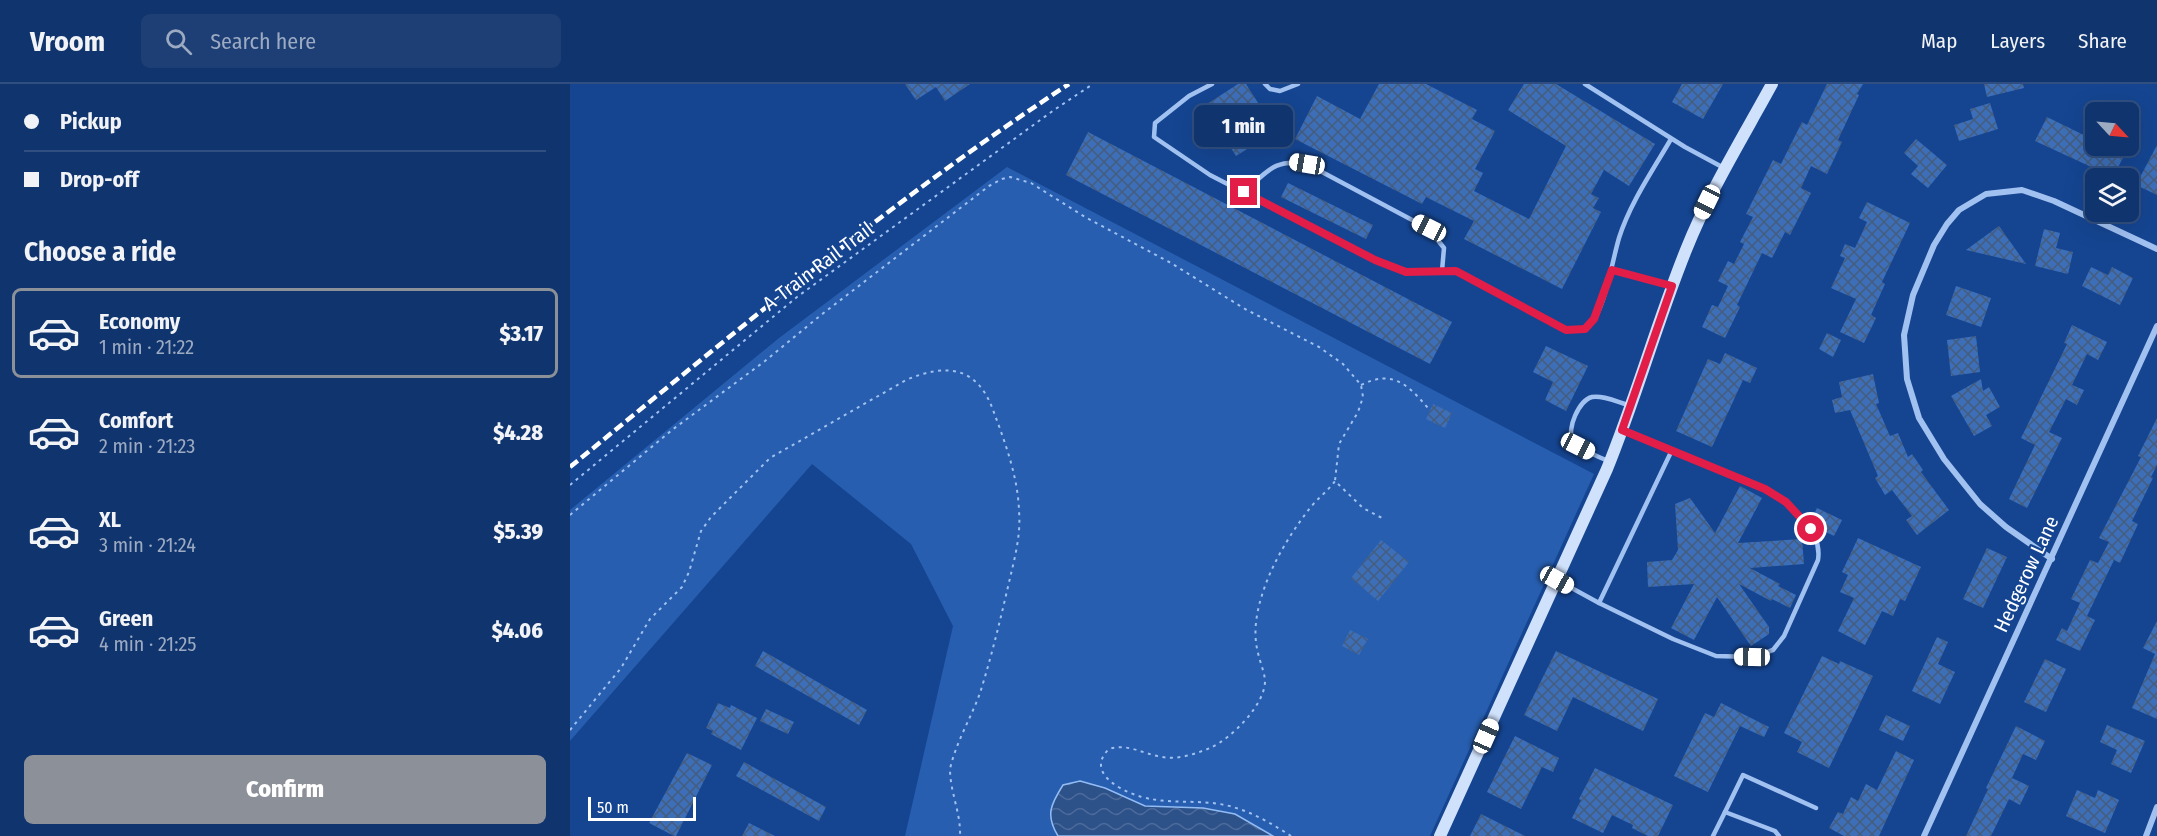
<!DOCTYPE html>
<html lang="en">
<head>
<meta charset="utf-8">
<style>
  :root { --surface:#10346d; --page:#1e3f75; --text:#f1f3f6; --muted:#9caac2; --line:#304f80; --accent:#8c9099 }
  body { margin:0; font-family:"Fira Sans Condensed",sans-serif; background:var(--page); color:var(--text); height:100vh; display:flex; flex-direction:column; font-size:22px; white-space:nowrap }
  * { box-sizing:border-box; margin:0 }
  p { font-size:20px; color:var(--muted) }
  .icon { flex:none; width:33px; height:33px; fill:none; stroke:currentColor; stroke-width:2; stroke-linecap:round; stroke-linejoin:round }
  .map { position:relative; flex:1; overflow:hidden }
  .sheet { display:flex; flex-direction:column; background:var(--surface); width:570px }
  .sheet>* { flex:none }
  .guide { display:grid; align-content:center; height:132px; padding:0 24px; background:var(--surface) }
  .needle { width:39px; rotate:116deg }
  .buttons { position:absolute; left:1515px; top:18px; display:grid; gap:12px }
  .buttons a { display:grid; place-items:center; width:54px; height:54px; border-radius:9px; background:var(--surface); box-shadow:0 6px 24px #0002,0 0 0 2px var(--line); font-size:30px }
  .scale { position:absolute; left:18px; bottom:15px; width:108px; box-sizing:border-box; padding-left:6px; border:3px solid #fff; border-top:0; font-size:16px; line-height:21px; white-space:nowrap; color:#fff; -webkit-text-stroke:4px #154591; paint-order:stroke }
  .end { position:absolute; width:27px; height:27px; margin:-14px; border:8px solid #e11d48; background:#fff; box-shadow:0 0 0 3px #fff }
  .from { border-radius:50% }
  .bubble { position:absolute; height:42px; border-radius:9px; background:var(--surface); box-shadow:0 6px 24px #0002,0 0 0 2px var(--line); font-size:20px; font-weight:800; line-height:42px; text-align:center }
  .car { position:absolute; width:18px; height:36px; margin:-18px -9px; border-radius:8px; box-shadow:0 0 4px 2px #0007; background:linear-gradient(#fff 24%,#345 0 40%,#fff 0 76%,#345 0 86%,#fff 0) }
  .guide b { display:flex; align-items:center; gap:21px; height:57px; font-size:22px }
  .guide b+b { border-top:2px solid var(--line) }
  .guide i { width:15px; height:15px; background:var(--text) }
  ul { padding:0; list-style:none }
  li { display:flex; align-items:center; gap:18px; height:90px; margin:0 12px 9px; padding:0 12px; border:3px solid transparent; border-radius:9px }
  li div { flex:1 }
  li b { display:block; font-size:22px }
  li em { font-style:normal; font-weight:800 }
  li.active { border-color:var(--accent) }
  li>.icon { width:54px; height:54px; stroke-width:1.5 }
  h2 { padding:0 24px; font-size:27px; line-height:72px }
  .action { display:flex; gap:12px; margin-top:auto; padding:12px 24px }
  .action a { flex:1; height:69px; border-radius:9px; background:var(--accent); color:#fff; font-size:24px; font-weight:800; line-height:69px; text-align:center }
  header { display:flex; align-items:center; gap:36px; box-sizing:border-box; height:84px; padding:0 30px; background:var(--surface); border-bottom:2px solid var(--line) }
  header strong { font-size:28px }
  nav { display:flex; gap:33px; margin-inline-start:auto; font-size:21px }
  .search { width:420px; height:54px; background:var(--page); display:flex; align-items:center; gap:15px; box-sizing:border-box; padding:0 21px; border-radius:9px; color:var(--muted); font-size:22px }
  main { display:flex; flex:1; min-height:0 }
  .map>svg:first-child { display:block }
</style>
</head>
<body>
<header>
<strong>Vroom</strong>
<div class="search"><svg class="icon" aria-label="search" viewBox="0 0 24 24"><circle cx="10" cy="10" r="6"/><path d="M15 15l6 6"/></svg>Search here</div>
<nav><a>Map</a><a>Layers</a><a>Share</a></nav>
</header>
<main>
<section class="sheet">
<div class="guide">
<b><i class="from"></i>Pickup</b>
<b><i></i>Drop-off</b>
</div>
<h2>Choose a ride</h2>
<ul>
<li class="active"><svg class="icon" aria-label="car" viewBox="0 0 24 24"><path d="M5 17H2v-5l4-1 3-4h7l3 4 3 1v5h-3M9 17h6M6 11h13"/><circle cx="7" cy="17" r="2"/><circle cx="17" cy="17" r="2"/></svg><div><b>Economy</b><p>1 min · 21:22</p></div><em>$3.17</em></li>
<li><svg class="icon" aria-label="car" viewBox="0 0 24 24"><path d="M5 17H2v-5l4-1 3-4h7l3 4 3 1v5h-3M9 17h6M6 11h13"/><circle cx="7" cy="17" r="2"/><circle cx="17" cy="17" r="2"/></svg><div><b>Comfort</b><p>2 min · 21:23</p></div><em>$4.28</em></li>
<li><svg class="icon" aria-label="car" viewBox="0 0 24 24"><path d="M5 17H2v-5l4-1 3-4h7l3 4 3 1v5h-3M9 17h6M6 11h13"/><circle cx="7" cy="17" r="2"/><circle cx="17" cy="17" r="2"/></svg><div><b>XL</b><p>3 min · 21:24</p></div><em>$5.39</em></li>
<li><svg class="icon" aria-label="car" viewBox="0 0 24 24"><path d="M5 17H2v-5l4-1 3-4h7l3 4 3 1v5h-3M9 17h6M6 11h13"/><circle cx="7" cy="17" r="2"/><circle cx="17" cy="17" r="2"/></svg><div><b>Green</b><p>4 min · 21:25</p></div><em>$4.06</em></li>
</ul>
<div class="action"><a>Confirm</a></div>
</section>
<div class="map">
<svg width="1587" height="752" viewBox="0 0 1587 752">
  <defs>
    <pattern id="water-waves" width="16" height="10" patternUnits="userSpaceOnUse" patternTransform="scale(1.5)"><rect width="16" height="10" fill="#2d5189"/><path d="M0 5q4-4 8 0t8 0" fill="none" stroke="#4c6b9b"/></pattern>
    <pattern id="building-cross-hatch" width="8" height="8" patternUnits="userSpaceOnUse" patternTransform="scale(1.5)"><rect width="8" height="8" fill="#3d6fb9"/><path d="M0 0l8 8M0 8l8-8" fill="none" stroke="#455c7d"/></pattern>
  </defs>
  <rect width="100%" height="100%" fill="#154591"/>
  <polygon fill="#275eaf" points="437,83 1024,390 860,752 335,752 383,542 341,460 242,380 0,657 0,426 209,254"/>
  <path fill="url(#water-waves)" stroke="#93bcf4" stroke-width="1.5" d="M510 697 535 704 575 722 633 724 665 730 703 752H488C475 731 481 720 493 701Z"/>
  <g fill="url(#building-cross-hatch)">
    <polygon points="335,0 400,0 375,17 366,3 346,16"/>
    <polygon points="668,0 676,0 706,47 666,72 634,22"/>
    <polygon points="809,0 856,0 907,26 902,35 925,47 905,85 913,89 904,107 959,135 996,62 938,26 954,0 986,0 1085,60 1059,102 1034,86 1021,110 1029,114 1023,124 1031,128 992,205 894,155 904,137 856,113 852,120 725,55 747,12 790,35"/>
    <polygon points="1112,0 1153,0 1133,35 1102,18"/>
    <polygon points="1257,0 1293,0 1287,10 1289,11 1268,56 1272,58 1257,90 1241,82 1231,104 1241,109 1220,151 1215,148 1202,174 1192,169 1167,221 1170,223 1155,254 1132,243 1142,221 1148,223 1158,202 1148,197 1158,177 1164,180 1174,160 1170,158 1183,133 1176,130 1203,76 1211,80 1232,38 1237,41"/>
    <polygon points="1414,0 1453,0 1454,4 1417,13"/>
    <polygon points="1420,19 1428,45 1389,57 1384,41 1403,35 1400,25"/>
    <polygon points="1477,33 1526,57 1526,62 1543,62 1556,68 1543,93 1465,57"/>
    <polygon points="518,48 882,238 860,280 496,91"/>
    <polygon points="1346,55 1377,81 1358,104 1341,90 1348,82 1334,69"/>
    <polygon points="1587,61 1587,111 1566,101"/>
    <polygon points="718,99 803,141 796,155 711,113"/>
    <polygon points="1297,118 1340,139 1312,198 1315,200 1301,231 1306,234 1294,259 1270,248 1286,215 1261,204 1275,174 1270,172 1275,160 1285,164 1297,138 1289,134"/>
    <polygon points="1429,142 1456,180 1396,166"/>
    <polygon points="1474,145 1490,149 1486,164 1503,168 1498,190 1465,182"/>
    <polygon points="1521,183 1538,191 1542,183 1563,194 1550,221 1512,202"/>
    <polygon points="1386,202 1421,214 1411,243 1376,231"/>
    <polygon points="1502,241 1537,258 1528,276 1517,270 1502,301 1514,306 1507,321 1496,315 1479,348 1492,354 1457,424 1439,415 1465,361 1451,354 1497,260 1494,259"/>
    <polygon points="1257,249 1271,256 1263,273 1249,265"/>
    <polygon points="1406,252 1410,288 1381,292 1377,256"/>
    <polygon points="976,262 1018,282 996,327 975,316 983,298 963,288"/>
    <polygon points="1155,269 1187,284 1180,299 1173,296 1142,363 1106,347 1138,275 1150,280"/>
    <polygon points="1303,290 1309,319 1306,320 1320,352 1328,349 1338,373 1342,370 1353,386 1351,388 1379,426 1347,451 1336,436 1342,432 1322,406 1315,411 1305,394 1308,392 1280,326 1265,329 1262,316 1272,313 1269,298"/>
    <polygon points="1411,295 1413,307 1419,303 1430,323 1416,331 1422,342 1404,352 1381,312"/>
    <polygon points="863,320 882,329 875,344 856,335"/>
    <polygon points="1587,334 1587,381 1581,393 1583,394 1562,437 1568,440 1550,479 1544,476 1517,532 1525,536 1510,567 1486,556 1492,544 1497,547 1510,519 1501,515 1520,476 1528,479 1539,458 1529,454 1571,373 1568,372"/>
    <polygon points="1170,402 1192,414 1168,459 1232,455 1234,480 1180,484 1210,500 1208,502 1226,511 1220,524 1202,515 1201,517 1169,500 1199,543 1199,550 1181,562 1147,513 1124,556 1101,544 1124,500 1078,503 1077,478 1102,476 1108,466 1105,420 1120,414 1145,449"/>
    <polygon points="1247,424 1272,436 1264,452 1244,442 1241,437"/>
    <polygon points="1288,454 1351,483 1335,517 1330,515 1323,532 1312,527 1295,561 1268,547 1284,514 1270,508 1278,491 1272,488"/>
    <polygon points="811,456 839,478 808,517 781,494"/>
    <polygon points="1417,464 1437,473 1413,524 1393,515"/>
    <polygon points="1587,537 1587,635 1562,624 1585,570 1573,564"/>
    <polygon points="780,546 798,555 789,571 772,562"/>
    <polygon points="1367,553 1378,558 1368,580 1385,588 1370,620 1342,607"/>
    <polygon points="193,567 297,626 289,641 185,582"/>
    <polygon points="986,567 1088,615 1073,647 1003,613 987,647 954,631"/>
    <polygon points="1252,572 1269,580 1270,577 1303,592 1259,684 1227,668 1232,658 1214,649"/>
    <polygon points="1475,575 1496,585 1476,628 1454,618"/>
    <polygon points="148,619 160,624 161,621 187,634 171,666 141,650 143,647 136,644"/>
    <polygon points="1151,619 1199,643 1194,653 1170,642 1138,708 1104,692 1135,629 1144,633"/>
    <polygon points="196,625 224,638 218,650 190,637"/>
    <polygon points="1316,631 1340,642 1333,657 1309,646"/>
    <polygon points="1537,641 1575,657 1561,689 1541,680 1547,666 1530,658"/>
    <polygon points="1446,642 1475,657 1466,676 1453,670 1442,694 1459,702 1450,721 1439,715 1421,752 1396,752 1418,705 1416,704"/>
    <polygon points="945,652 989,674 983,688 972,683 951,725 917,708"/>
    <polygon points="1326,667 1344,676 1309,752 1274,752 1259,744 1268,728 1273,730 1281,713 1288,717 1296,700 1307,706"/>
    <polygon points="117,669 142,681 106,752 104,752 79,739"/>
    <polygon points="174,678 256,723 249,737 166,692"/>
    <polygon points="1025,684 1103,721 1088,752 1078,752 1062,744 1063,741 1042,731 1033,749 1002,734 1011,716 1009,715"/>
    <polygon points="1507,706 1525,714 1528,706 1549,716 1535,749 1496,732"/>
    <polygon points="911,730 955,752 900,752"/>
    <polygon points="179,739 205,752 172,752"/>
  </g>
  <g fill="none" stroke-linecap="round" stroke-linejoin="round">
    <g stroke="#a1c1f1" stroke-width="2" stroke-dasharray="3 4.5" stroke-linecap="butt">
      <path d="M791 301C823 285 838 301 858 324"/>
      <polyline points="0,401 227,213 484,26 523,0"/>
      <polyline points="0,431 102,346 195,277 251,231 419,102 432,95 440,93 461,99 515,133 601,179 675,225 749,263 773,280 791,301 793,313 788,328 769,360 765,397"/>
      <path d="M0 646 51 584 80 535 112 503 119 488 131 447 141 433 200 374 336 296C376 279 407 282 423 326 435 358 448 393 449 427 451 450 445 473 440 494 431 533 422 571 410 609 401 634 386 658 380 685 380 708 391 729 390 752"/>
      <path d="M721 752C704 741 684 729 663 723 636 715 608 720 581 715 560 712 512 691 539 665 558 659 573 670 592 673 608 676 625 670 640 664 661 655 696 620 695 596 694 587 690 578 688 569 683 550 686 530 692 511 702 479 720 450 740 424 748 414 758 407 765 397L793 424 812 434"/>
    </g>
    <g stroke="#a1c1f1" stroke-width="4.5">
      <path d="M642 0 619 12 585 39 584 53 640 91 805 176 836 188 886 187 996 246C1008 245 1018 246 1025 234 1037 213 1042 178 1049 154 1060 119 1083 86 1101 55"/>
      <polyline points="695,0 700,5 710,7 728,0"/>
      <polyline points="1015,0 1115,63 1154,84"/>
      <path d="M674 108C697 88 704 74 737 80L859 145 874 164 872 187"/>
      <polyline points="1042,186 1100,202"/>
      <path d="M1040 378C1028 372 1011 367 1003 356 996 346 1009 316 1022 313 1033 311 1047 318 1058 321"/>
      <path d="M987 496 1029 519 1103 555 1146 572 1182 573 1203 566 1214 552 1248 476C1253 444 1219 420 1195 405L1052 346"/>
      <polyline points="1029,519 1102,366"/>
      <polyline points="1155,728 1173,691 1246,724"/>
      <polyline points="1143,752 1155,728 1205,747 1209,752"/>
    </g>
    <g stroke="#a1c1f1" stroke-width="6">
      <polyline points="1482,475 1436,443 1410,420 1374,375 1349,334 1337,295 1334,251 1343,211 1364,161 1377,140 1389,126 1416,110 1452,106 1484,117 1587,165"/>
      <polyline points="1354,752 1587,242"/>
      <polyline points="1576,752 1587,723"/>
    </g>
    <path stroke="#d0e1fb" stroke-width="12" d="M870 752 1037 385C1066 314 1087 238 1116 166 1139 108 1172 55 1202 0"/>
    <path stroke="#fff" stroke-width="4.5" stroke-dasharray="10 4.5" stroke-linecap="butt" d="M0 383C163 250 323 115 499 0"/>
  </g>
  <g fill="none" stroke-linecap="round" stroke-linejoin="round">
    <polyline stroke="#e11d48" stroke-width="8" points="674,108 805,176 836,188 886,187 996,246 1015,245 1024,235 1042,186 1102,202 1052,346 1195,405 1216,418 1241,445"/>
  </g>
  <g text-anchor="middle" stroke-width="4.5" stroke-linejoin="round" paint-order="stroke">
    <g font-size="20" fill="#fff" stroke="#154591">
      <text transform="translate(248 182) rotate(-37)" y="7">A-Train Rail Trail</text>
      <text transform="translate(1456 490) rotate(-65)" y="7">Hedgerow Lane</text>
    </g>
  </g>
</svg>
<div class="buttons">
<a><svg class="needle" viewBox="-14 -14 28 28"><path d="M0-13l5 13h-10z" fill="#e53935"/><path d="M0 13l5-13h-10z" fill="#9caac2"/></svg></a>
<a><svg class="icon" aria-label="layers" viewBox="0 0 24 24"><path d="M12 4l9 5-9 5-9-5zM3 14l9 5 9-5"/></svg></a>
</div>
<div class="scale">50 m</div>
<i class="end from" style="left:1241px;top:445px"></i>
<i class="end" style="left:674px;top:108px"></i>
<div class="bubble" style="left:624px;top:21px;width:99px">1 min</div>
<i class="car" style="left:737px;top:80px;rotate:280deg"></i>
<i class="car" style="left:1137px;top:118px;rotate:206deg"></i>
<i class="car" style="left:859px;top:144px;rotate:297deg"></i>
<i class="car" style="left:1008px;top:362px;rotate:117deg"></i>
<i class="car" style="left:987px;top:496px;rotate:119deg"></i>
<i class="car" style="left:1182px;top:573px;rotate:271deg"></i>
<i class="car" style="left:916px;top:652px;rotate:24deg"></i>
</div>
</main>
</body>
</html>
